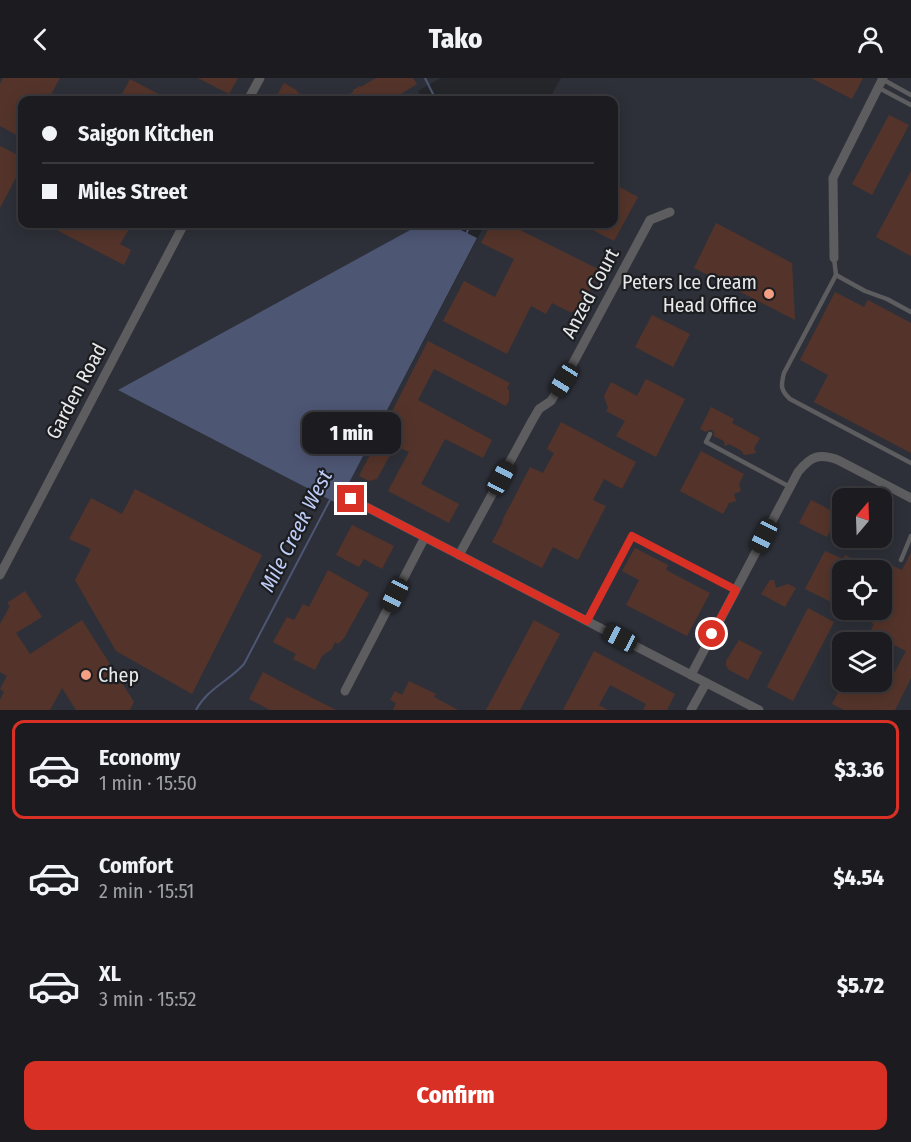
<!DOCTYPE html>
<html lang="en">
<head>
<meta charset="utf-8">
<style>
  :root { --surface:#1c1c20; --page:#252529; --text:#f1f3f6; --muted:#a0a1a5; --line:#3a3a3e; --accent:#d93025 }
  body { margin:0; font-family:"Fira Sans Condensed",sans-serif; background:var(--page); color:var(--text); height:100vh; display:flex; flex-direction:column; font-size:22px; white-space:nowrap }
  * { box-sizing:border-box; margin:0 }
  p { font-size:20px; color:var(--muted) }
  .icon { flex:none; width:33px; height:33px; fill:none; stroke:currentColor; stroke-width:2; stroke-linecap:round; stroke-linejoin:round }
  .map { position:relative; height:632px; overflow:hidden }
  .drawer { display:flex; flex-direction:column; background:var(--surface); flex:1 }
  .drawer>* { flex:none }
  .hud { position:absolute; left:18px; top:18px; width:600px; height:132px; border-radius:12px; box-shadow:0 3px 15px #0003,0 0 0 2px var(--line); display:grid; align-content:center; height:132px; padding:0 24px; background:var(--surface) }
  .needle { width:39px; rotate:19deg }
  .buttons { position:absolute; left:832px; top:410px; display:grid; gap:12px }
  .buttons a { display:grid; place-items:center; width:60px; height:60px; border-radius:12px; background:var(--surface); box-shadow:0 3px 15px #0003,0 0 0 2px var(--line); font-size:30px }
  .end { position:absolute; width:27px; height:27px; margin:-14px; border:8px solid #d93025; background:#fff; box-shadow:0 0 0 3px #fff }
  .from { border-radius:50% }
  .bubble { position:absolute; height:42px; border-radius:12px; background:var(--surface); box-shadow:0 3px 15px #0003,0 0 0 2px var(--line); font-size:20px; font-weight:800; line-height:42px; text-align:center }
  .car { position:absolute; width:18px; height:36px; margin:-18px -9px; border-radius:8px; box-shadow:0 0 4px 2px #0007; background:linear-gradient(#222 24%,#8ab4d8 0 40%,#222 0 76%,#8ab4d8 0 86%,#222 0) }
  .hud b { display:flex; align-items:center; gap:21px; height:57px; font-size:22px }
  .hud b+b { border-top:2px solid var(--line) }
  .hud i { width:15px; height:15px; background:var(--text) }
  ul { padding:10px 0 0; list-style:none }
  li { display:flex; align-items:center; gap:18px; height:99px; margin:0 12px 9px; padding:0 12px; border:3px solid transparent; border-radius:12px }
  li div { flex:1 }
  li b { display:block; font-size:22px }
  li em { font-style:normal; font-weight:800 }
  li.selected { border-color:var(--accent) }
  li>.icon { width:54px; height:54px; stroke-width:1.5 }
  .cta { display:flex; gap:12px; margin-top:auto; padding:12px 24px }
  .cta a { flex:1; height:69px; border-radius:12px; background:var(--accent); color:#fff; font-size:24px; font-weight:800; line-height:69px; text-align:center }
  header { display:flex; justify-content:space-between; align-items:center; height:78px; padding:0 24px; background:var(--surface); font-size:27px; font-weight:800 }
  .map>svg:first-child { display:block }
</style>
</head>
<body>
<header><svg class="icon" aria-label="back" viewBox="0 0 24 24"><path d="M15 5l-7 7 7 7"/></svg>Tako<svg class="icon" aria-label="person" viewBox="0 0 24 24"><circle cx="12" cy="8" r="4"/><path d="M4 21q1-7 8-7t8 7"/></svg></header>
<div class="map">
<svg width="911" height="632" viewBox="0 0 911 632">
  <rect width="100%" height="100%" fill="#25262a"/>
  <path fill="#2e3039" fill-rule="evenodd" d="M0 0H441L418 13 423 22H22V146H421L119 312 338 426 485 146H614V22H549L561 0H911V632H0ZM843 420H882V459H843ZM843 492H882V531H843ZM843 564H882V603H843Z"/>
  <polygon fill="#4d5673" points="421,146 449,146 477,160 338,426 118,312"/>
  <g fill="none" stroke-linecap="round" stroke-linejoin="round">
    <g stroke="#4d5673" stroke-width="2">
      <polyline points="425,0 436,22"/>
      <polyline points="466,156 471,146"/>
      <path d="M196 632C207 611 229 603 244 586L331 420"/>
    </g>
  </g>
  <g fill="#54342a">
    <polygon points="3,0 60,0 48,22 22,22 22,60 0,48 0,6"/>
    <polygon points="198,0 238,0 229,16"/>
    <polygon points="376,0 413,0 417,6 391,22 339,22 353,14 353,12 360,8 361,9"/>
    <polygon points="811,0 863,0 852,21"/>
    <polygon points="130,1 170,22 130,22 121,18"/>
    <polygon points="284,5 298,13 297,14 301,16 298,22 274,22"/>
    <polygon points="889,37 909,47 872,117 852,106"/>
    <polygon points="0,68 22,79 22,88 0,130"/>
    <polygon points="911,93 911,178 876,159"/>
    <polygon points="614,106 638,119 614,163 581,146 614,146"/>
    <polygon points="716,145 792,185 795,242 694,190"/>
    <polygon points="45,146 132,146 120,166 131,172 124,187"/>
    <polygon points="491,146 508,146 600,192 582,228 577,233 570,234 552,225 546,236 531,228 507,276 443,243 464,203 495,219 514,181 481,165"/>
    <polygon points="835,214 864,229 868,222 911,245 911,375 814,324 828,297 800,282"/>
    <polygon points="652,237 690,256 673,289 635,269"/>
    <polygon points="428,263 510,305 507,310 509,312 509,323 506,328 434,291 418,322 492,362 483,380 445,361 421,406 459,426 449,445 388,413 409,374 395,368 377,401 369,403 359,398"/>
    <polygon points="646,301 685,321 656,379 616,358 625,343 606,333 608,330 604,318 611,304 637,318"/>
    <polygon points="711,329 734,341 732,345 760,360 754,370 756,375 744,377 742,373 729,366 725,368 724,363 714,358 714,355 712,352 709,352 706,354 700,351"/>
    <polygon points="561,344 636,384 622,411 604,401 593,422 606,428 578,482 553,469 542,490 492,464 503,443 502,443 530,389 543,395 554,375 547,371"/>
    <polygon points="701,373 744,396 739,406 741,413 734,416 736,423 729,425 723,436 680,413"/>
    <polygon points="135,411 262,477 192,616 116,573 75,502 91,471 69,461 91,420 122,436"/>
    <polygon points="811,422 838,436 827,459 799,445"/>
    <polygon points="352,447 394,468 382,491 364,481 359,489 336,477"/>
    <polygon points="635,470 668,487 666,492 710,515 687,558 626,527 639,502 622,493"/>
    <polygon points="825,473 843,481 845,477 874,492 843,492 843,530 805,511"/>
    <polygon points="911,475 911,600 895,632 844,632 832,626 844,603 862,603 884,614 906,573 886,563 865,564 874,546 845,531 882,531 882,496 886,498 891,487 902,492"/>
    <polygon points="328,492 369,515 344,560 338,566 335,564 332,571 322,578 315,592 293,581 296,576 273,564 287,539 294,542 303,526 309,529"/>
    <polygon points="770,502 774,502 776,510 788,506 796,510 785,529 761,516"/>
    <polygon points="25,513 42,539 16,555 30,576 82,542 134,624 130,632 76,632 62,610 50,632 0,632 0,622 4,614 0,611 7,598 0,594 0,546 10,528 7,525"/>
    <polygon points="808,530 834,544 793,623 767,609"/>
    <polygon points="534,542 560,556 520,632 486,632"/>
    <polygon points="739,562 762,574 748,602 729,592 726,588 726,583"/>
    <polygon points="594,573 675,616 667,632 643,632 646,626 610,607 599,627 608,632 563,632"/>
    <polygon points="263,594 293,610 336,632 270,632 249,621"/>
    <polygon points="409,603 436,616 434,619 458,632 393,632 396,625 390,622 395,613 402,617"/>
  </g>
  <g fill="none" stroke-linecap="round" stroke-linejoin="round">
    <g stroke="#5d5d5f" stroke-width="4.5">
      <polyline points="882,1 911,17"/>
      <polyline points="879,10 911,27"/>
      <path d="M834 180 836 197 784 295C781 307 780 312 790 321L911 385"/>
      <polyline points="836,197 865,213 887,221 911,234"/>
      <polyline points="710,356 706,364 790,409"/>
      <polyline points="901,482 911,458"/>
      <polyline points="588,543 632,458 736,512"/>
    </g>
    <g stroke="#5d5d5f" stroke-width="9">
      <polyline points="248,22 260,0"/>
      <polyline points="834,180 833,100 883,0"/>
      <polyline points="351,421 759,632"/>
      <polyline points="459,477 532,343 539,331 551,323 564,302 650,142 670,134"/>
      <polyline points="0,497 184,146"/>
      <path d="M691 597 798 394C811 378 819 375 838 382L911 420"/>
      <polyline points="345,613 425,459"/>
      <polyline points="691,632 706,605"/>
    </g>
  </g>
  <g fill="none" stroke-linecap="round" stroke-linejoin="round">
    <polyline stroke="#d93025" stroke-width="8" points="351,421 587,543 632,458 736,512 712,556"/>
  </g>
  <g fill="#f39f84" stroke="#1c1d20" stroke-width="2">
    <circle cx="769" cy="216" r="6"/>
    <circle cx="86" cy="597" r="6"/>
  </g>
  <g text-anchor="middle" stroke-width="4.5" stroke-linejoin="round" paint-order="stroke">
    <g font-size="20" fill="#e7e8ea" stroke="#1c1d20" text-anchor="end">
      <text x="757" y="211">Peters Ice Cream<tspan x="757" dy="23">Head Office</tspan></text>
      <text x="98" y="604" text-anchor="start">Chep</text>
    </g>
    <g font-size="20" fill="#e7e8ea" stroke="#1c1d20">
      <text transform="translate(590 215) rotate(-62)" y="7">Anzed Court</text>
      <text transform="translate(76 313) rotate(-62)" y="7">Garden Road</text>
    </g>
    <g font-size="21" font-style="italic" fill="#beccf8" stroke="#1c1d20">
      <text transform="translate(296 453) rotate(-63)" y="7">Mile Creek West</text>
    </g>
  </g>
</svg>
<div class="buttons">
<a><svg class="needle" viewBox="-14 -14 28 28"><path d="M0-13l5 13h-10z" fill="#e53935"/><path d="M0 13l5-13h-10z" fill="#a0a1a5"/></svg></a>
<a><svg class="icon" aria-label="locate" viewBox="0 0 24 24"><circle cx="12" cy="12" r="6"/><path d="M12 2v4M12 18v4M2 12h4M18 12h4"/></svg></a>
<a><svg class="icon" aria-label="layers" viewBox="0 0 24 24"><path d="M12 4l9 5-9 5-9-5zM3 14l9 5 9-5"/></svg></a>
</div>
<i class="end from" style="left:712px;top:556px"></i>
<i class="end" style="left:351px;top:421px"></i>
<div class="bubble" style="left:302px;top:334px;width:99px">1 min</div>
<i class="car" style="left:564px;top:302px;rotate:212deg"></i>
<i class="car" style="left:501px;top:400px;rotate:28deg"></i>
<i class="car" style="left:764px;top:458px;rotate:207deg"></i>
<i class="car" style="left:395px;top:517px;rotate:207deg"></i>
<i class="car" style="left:620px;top:560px;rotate:298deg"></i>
<div class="hud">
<b><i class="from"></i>Saigon Kitchen</b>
<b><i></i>Miles Street</b>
</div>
</div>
<section class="drawer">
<ul>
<li class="selected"><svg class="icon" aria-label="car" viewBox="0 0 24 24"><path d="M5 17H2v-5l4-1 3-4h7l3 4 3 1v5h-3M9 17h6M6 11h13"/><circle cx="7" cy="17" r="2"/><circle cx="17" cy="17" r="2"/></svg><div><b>Economy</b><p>1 min · 15:50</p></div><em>$3.36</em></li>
<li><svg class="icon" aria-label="car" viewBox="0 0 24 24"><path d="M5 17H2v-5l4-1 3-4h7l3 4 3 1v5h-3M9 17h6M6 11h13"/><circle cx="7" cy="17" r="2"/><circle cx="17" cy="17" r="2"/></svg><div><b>Comfort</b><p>2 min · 15:51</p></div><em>$4.54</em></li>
<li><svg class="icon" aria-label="car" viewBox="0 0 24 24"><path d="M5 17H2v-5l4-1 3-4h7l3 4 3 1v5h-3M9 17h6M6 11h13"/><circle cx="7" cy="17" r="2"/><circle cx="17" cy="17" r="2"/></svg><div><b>XL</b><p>3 min · 15:52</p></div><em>$5.72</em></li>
</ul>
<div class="cta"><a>Confirm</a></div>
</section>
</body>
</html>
